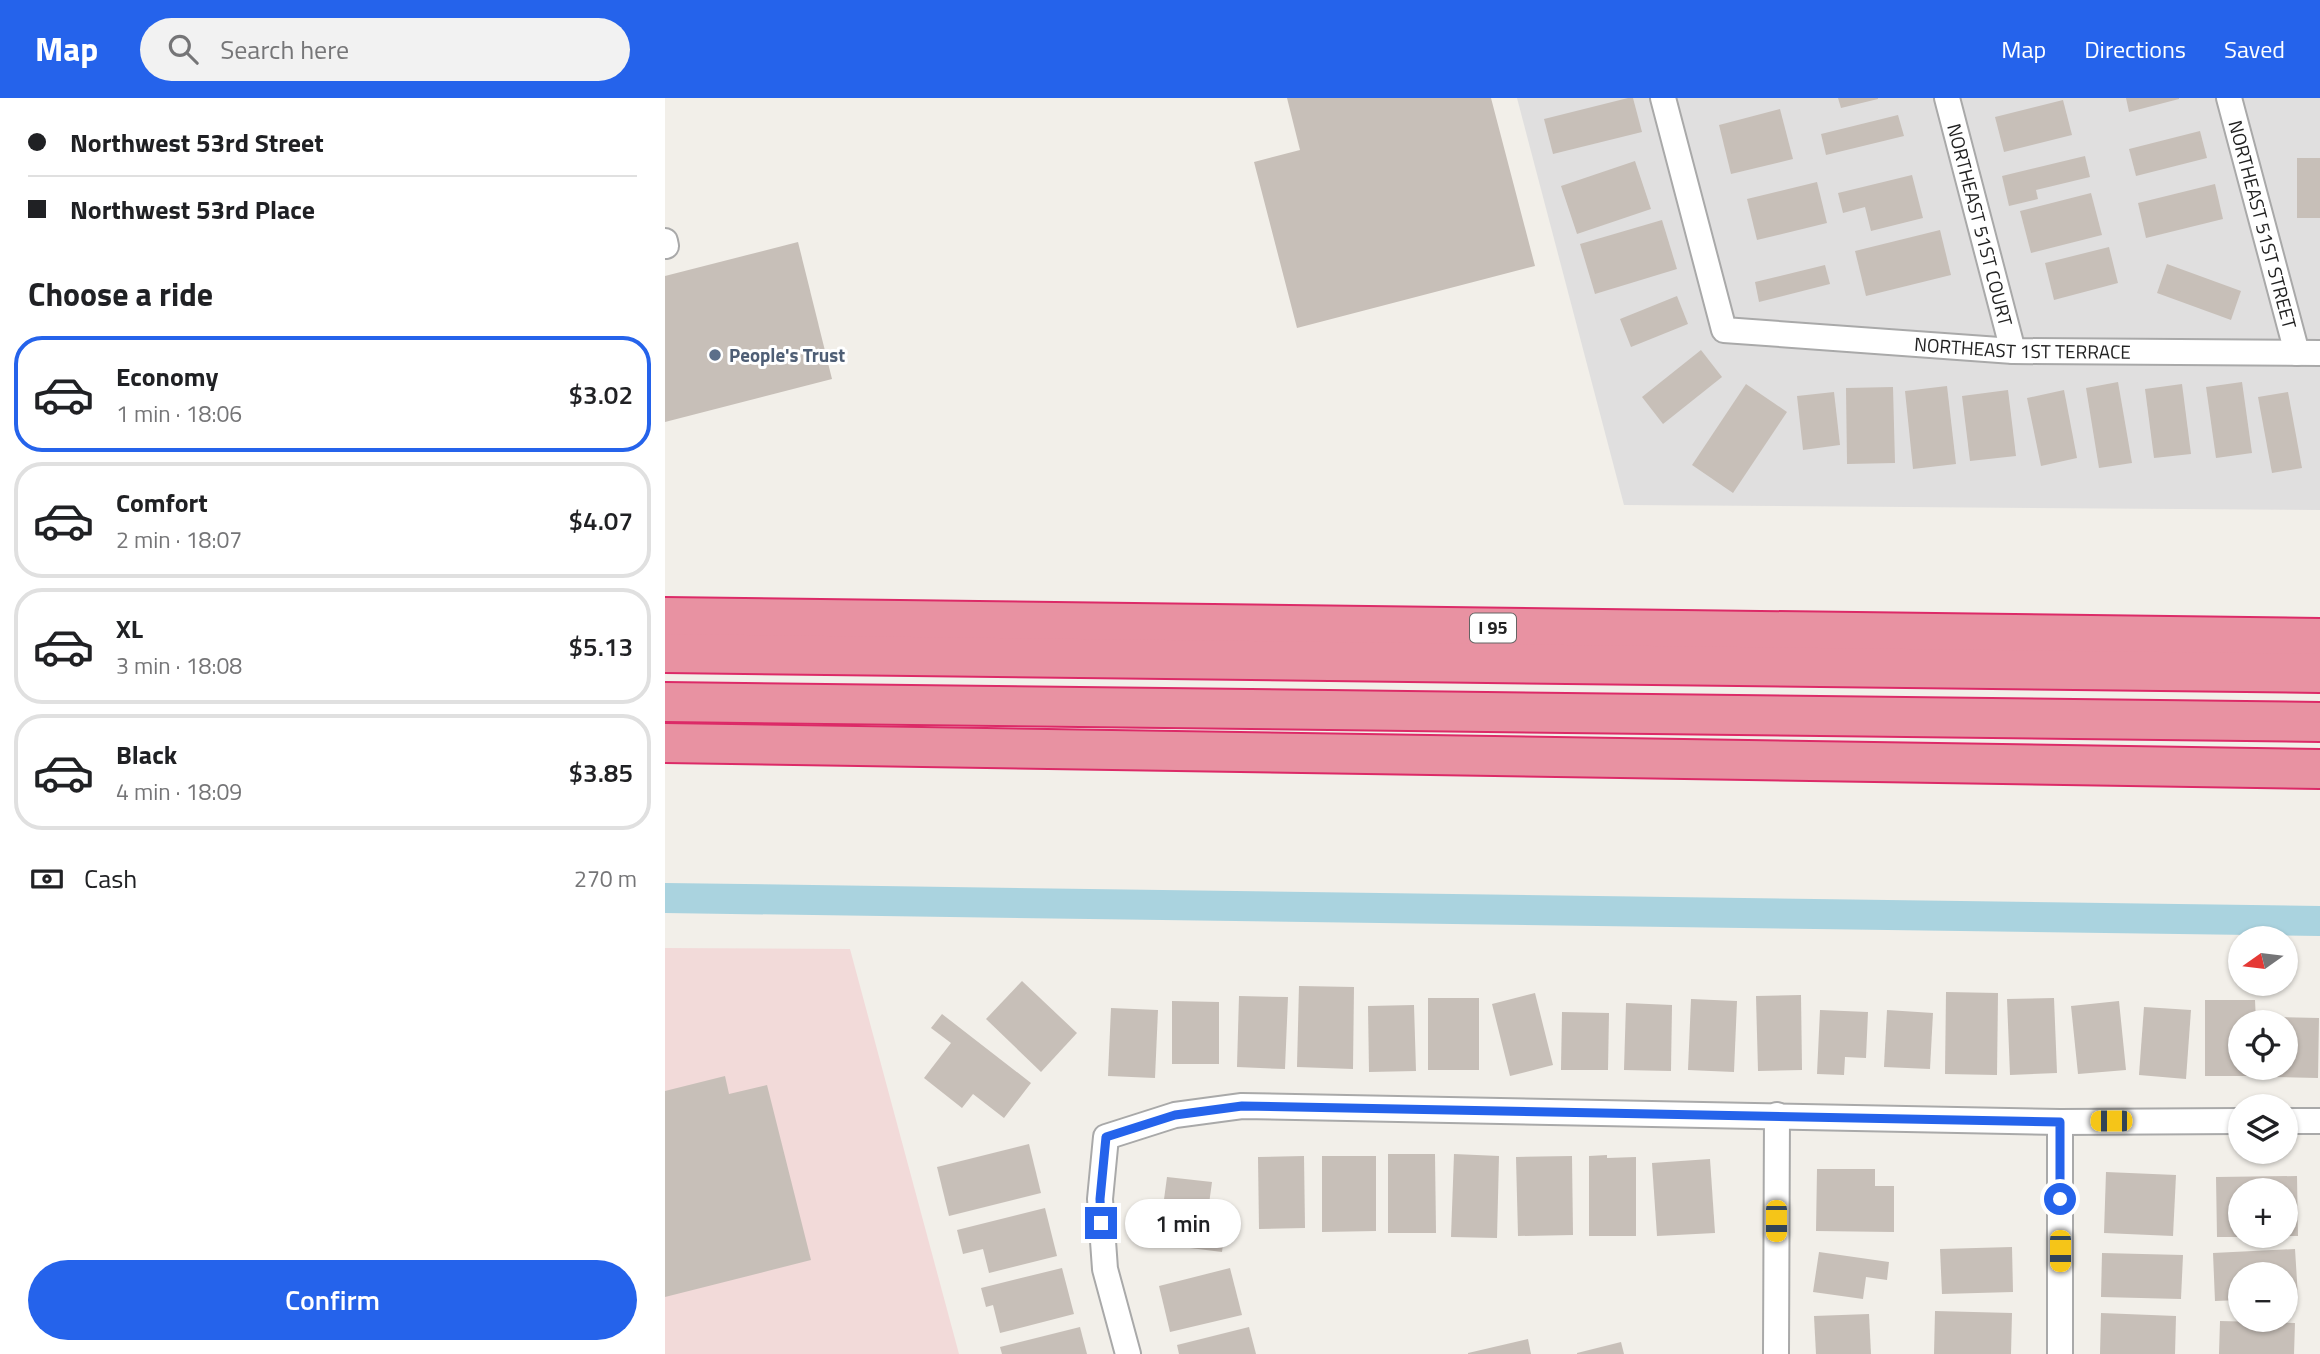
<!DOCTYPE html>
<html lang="en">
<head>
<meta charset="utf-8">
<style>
  :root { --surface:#fff; --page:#f2f2f2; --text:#202124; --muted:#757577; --line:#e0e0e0; --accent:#2563eb }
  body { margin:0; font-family:"Titillium Web",sans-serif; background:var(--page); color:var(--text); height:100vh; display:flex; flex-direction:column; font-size:26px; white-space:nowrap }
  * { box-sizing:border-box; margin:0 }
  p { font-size:23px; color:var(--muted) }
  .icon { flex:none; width:38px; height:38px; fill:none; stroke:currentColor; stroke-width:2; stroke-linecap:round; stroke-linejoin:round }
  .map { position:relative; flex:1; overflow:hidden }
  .sheet { display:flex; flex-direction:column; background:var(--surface); width:665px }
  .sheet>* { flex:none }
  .top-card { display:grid; align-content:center; height:154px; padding:0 28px; background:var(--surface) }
  .needle { width:46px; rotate:256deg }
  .tools { position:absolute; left:1563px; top:828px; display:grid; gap:14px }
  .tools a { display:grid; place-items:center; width:70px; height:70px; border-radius:50%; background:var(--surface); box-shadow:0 2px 5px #0004; font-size:35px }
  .end { position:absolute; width:32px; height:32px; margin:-16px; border:9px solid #2563eb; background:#fff; box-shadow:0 0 0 4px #fff }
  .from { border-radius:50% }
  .bubble { position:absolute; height:49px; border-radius:24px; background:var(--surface); box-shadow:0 2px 5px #0004; font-size:23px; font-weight:600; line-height:49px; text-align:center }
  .car { position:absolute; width:21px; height:42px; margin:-21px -10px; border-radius:9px; box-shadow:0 0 5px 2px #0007; background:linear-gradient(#f5c518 24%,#345 0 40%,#f5c518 0 76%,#345 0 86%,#f5c518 0) }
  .top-card b { display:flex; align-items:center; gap:24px; height:66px; font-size:26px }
  .top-card b+b { border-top:2px solid var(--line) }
  .top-card i { width:18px; height:18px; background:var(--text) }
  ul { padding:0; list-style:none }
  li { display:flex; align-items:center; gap:21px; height:116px; margin:0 14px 10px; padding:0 14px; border:4px solid var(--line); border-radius:28px }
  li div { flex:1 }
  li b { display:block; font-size:26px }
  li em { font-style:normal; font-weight:600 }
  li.selected { border-color:var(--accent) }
  li>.icon { width:63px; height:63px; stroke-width:1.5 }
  h2 { padding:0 28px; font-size:32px; line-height:84px }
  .pay { display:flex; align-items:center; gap:18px; height:77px; padding:0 28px; font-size:26px }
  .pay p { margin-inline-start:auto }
  .action { display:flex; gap:14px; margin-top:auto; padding:14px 28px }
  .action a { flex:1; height:80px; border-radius:42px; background:var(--accent); color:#fff; font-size:28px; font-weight:600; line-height:80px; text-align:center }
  header { display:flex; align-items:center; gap:42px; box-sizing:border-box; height:98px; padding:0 35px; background:var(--accent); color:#fff }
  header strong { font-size:33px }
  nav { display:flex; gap:38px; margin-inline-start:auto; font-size:24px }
  .search { width:490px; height:63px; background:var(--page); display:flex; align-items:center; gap:18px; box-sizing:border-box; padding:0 24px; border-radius:38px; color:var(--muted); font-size:26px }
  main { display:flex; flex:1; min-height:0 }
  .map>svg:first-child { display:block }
</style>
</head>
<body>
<header>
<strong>Map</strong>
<div class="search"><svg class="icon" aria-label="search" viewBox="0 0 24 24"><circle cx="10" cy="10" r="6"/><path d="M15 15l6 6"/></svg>Search here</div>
<nav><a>Map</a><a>Directions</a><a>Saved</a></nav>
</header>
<main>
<section class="sheet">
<div class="top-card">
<b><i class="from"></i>Northwest 53rd Street</b>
<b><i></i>Northwest 53rd Place</b>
</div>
<h2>Choose a ride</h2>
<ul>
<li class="selected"><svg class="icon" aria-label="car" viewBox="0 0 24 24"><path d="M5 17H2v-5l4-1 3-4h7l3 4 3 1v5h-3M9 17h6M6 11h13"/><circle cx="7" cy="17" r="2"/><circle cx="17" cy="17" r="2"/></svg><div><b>Economy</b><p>1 min · 18:06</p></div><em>$3.02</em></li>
<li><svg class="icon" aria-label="car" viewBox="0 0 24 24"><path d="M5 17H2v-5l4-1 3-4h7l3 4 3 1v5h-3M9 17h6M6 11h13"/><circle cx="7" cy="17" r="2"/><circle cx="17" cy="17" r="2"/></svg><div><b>Comfort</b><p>2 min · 18:07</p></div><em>$4.07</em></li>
<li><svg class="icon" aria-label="car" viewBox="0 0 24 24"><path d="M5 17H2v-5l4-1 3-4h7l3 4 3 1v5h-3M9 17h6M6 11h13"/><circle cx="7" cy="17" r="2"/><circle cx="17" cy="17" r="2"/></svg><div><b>XL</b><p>3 min · 18:08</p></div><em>$5.13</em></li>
<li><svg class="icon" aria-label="car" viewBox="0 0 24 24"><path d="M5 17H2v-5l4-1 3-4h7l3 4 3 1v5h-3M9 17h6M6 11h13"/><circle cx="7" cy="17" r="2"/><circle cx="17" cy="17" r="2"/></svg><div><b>Black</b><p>4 min · 18:09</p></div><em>$3.85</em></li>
</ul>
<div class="pay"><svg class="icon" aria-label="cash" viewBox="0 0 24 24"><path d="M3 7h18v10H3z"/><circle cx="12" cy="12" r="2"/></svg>Cash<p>270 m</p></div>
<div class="action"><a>Confirm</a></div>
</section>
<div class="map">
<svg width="1655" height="1256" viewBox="0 0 1655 1256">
  <rect width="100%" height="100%" fill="#f2efe9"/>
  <polygon fill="#e0dfdf" points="852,0 1655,0 1655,412 959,407"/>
  <polygon fill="#f2dad9" points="0,850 185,851 294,1256 0,1256"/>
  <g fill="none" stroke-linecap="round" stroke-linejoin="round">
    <polyline stroke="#aad3df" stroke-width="30" points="0,800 1655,823"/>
  </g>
  <g fill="#c7bfb8">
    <polygon points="622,0 826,0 870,168 632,230 589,64 635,52"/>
    <polygon points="963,0 968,0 977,34 888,56 879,21"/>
    <polygon points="1173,0 1213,0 1213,1 1176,10"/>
    <polygon points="1461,0 1514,0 1514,1 1464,14"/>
    <polygon points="1398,2 1407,37 1339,54 1330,19"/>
    <polygon points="1115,11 1128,61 1066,76 1054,27"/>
    <polygon points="1233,17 1239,38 1161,57 1156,36"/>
    <polygon points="1535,33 1542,60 1471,78 1464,51"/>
    <polygon points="1420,58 1425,79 1371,92 1373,101 1344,108 1337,78"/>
    <rect x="1632" y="60" width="23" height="60"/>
    <polygon points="970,63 986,111 912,136 896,88"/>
    <polygon points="1247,77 1258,120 1206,133 1200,109 1178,115 1173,95"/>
    <polygon points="1152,84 1162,125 1092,142 1082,101"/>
    <polygon points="1550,86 1558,121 1481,140 1473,105"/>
    <polygon points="1426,95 1437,137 1366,155 1355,113"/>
    <polygon points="997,122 1012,171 930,196 915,146"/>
    <polygon points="1275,132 1286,177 1201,198 1190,153"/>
    <polygon points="133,144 167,281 0,324 0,178"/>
    <polygon points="1444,149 1453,185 1389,202 1380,165"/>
    <polygon points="1502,166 1576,193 1566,222 1492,195"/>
    <polygon points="1160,167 1165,186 1094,204 1090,184"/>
    <polygon points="1012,198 1023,226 966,249 955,221"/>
    <polygon points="1036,252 1057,279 998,326 977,299"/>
    <polygon points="1453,284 1467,365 1434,370 1421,290"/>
    <polygon points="1577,284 1587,355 1551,360 1541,289"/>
    <polygon points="1081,286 1122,314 1068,395 1027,367"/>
    <polygon points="1517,286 1526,356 1489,360 1480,291"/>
    <polygon points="1282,288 1291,366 1248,371 1240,293"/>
    <polygon points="1228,289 1230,365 1182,366 1181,290"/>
    <polygon points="1343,292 1351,358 1305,363 1297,298"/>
    <polygon points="1399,292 1412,360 1376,368 1362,300"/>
    <polygon points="1169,294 1175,347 1138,352 1132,298"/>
    <polygon points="1623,294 1637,370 1607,375 1593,299"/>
    <polygon points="357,883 412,935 376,974 321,921"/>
    <polygon points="634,888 689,889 688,971 632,969"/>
    <polygon points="1281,894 1333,895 1332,977 1280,976"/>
    <polygon points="870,895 888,967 845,978 827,906"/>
    <polygon points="1136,897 1137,972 1093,973 1091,898"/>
    <polygon points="574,898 623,899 620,971 572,969"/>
    <rect x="763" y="900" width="51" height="72"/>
    <polygon points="1389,900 1392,975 1345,977 1342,901"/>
    <polygon points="1026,901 1072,903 1069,974 1023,972"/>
    <polygon points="1540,902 1590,902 1591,924 1575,924 1575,970 1591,970 1591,978 1540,978"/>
    <polygon points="507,903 554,904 554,966 507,966"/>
    <polygon points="1454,903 1461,972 1413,976 1406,908"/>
    <polygon points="961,905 1007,907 1006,973 959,972"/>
    <polygon points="749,907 751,973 704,974 703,908"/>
    <polygon points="1479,909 1526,912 1521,981 1474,977"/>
    <polygon points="446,910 493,912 490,980 443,978"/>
    <polygon points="1155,912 1203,914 1201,960 1180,959 1179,977 1152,976"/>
    <polygon points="1222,912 1268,915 1265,971 1219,969"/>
    <polygon points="897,914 944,915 943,972 896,972"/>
    <polygon points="277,916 366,985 339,1020 308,996 297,1010 259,980 286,945 266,930"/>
    <polygon points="1607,919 1654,920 1653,980 1606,979 1606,970 1620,970 1620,924 1607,924"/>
    <polygon points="60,978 64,996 102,987 146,1162 0,1199 0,993"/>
    <polygon points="364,1046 376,1095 284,1118 272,1069"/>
    <polygon points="723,1056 770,1056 771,1135 723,1135"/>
    <polygon points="789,1056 834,1058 832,1140 786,1139"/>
    <polygon points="942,1057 942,1060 971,1059 971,1138 924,1138 924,1058"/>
    <polygon points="639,1058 640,1130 594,1131 593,1059"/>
    <polygon points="657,1058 711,1058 711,1133 657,1134"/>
    <polygon points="907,1058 908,1137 853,1138 851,1059"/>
    <polygon points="1045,1061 1050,1135 992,1138 987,1065"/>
    <polygon points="1152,1071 1210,1071 1210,1088 1229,1088 1229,1134 1151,1133"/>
    <polygon points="1441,1074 1511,1077 1508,1138 1439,1135"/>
    <polygon points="1632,1078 1633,1138 1620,1138 1620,1092 1575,1092 1575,1139 1552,1139 1551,1079"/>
    <polygon points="502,1079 547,1084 544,1106 563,1108 557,1154 493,1146"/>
    <polygon points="380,1110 392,1158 324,1175 318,1151 298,1156 292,1132"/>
    <polygon points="1347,1149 1348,1194 1277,1196 1275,1151"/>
    <polygon points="1630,1151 1633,1199 1620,1200 1620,1176 1575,1176 1575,1202 1550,1203 1548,1155"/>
    <polygon points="1154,1154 1224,1164 1222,1182 1201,1179 1198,1201 1148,1194"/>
    <polygon points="1437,1155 1518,1157 1516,1201 1436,1199"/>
    <polygon points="397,1170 409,1216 335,1235 328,1207 321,1209 316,1190"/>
    <polygon points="565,1170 577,1217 505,1234 494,1188"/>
    <polygon points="1270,1213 1347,1215 1346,1256 1269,1256"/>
    <polygon points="1436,1215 1511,1218 1510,1256 1435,1256"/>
    <polygon points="1204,1216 1206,1256 1151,1256 1149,1218"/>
    <polygon points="1555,1223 1630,1225 1629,1256 1554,1256"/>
    <polygon points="415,1229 422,1256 337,1256 335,1249"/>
    <polygon points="584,1229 591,1256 514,1256 512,1247"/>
    <polygon points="863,1241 866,1256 803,1256 803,1255"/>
    <polygon points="956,1244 959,1256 912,1256 912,1255"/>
  </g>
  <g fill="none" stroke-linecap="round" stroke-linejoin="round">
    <g stroke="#a9a9a9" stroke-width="28">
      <g id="street">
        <path id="s1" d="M998 0 1059 232 1348 253 1655 255"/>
        <path id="s2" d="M1282 0 1348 253"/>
        <path id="s3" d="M1564 0 1632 255"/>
        <polyline points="0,143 1,148"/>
        <polyline points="1620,1023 1655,1023"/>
        <polyline points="1395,1024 1395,1256"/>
        <polyline points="463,1256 440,1171 435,1101 441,1039 510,1017 577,1008 1395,1024 1575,1023"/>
        <polyline points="1111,1256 1112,1017"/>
      </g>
    </g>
    <g stroke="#dc2a67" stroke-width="42">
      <g id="highway">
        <polyline points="0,519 1655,540"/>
        <polyline points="0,555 1655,575"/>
        <polyline points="0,604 1655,624"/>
        <polyline points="0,645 1655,671"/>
      </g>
    </g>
    <use href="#street" stroke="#fff" stroke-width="24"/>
    <use href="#highway" stroke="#e892a2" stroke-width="38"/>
  </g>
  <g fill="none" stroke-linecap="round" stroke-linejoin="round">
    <polyline stroke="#2563eb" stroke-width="9" points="436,1125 435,1101 441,1039 510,1017 577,1008 1395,1024 1395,1101"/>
  </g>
  <circle fill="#5c6f8a" stroke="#fff" stroke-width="2.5" cx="50" cy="257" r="7"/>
  <g text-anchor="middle" stroke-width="6" stroke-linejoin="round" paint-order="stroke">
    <rect fill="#fff" stroke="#646464" stroke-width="2" x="805" y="515.5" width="46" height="29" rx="5"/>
    <g font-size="18" font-weight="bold" fill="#222">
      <text x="828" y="536">I 95</text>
    </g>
    <g font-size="19" fill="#222" stroke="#fff">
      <text dy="7" stroke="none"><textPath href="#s2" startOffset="131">NORTHEAST 51ST COURT</textPath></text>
      <text dy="7" stroke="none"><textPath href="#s3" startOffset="131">NORTHEAST 51ST STREET</textPath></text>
      <text dy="7" stroke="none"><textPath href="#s1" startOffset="539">NORTHEAST 1ST TERRACE</textPath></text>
    </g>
    <g font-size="19" font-weight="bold" fill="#4e5e75" stroke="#fff" text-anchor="start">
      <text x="64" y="264">People's Trust</text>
    </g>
  </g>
</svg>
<div class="tools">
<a><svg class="needle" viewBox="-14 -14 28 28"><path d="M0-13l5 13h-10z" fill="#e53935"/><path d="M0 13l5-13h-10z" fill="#757577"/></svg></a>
<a><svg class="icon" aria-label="locate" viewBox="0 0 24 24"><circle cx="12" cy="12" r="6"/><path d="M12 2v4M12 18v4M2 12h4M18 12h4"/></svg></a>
<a><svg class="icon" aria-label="layers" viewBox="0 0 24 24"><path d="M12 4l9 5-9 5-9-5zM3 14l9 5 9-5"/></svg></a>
<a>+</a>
<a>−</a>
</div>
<i class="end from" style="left:1395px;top:1101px"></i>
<i class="end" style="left:436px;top:1125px"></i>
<div class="bubble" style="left:460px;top:1101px;width:116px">1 min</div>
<i class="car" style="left:1446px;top:1023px;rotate:270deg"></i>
<i class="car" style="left:1111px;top:1123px;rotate:180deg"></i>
<i class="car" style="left:1395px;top:1153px;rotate:180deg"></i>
</div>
</main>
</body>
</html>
